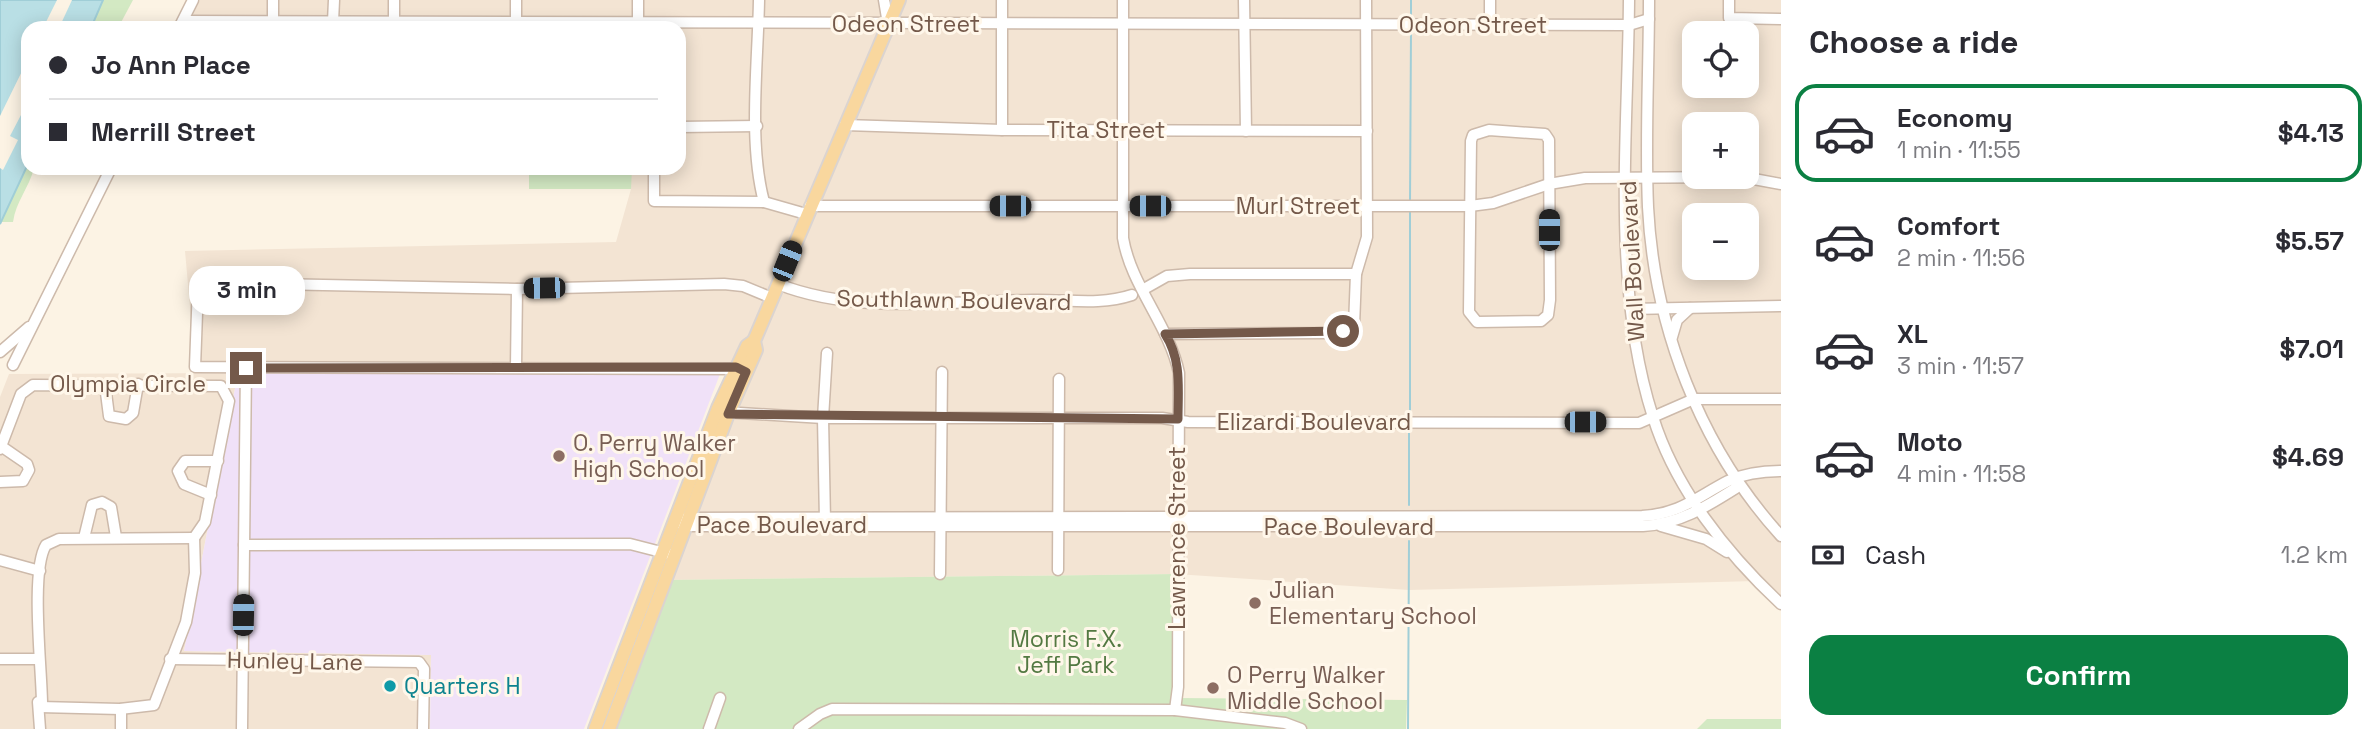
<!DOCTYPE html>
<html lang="en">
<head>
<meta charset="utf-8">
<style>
  :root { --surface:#fff; --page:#f7f7f7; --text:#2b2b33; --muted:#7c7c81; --line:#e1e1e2; --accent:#0b8043 }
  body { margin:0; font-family:"Space Grotesk",sans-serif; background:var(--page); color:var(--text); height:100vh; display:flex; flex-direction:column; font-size:26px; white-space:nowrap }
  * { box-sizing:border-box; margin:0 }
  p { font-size:23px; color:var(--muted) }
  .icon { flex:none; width:38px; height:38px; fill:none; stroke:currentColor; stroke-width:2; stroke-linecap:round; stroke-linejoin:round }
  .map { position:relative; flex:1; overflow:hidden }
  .panel { display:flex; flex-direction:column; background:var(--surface); width:595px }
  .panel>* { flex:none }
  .hud { position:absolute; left:21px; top:21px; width:665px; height:154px; border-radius:21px; box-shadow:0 4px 18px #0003; display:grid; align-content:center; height:154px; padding:0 28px; background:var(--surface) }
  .controls { position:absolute; left:1682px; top:21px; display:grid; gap:14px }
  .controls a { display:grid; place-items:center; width:77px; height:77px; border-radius:14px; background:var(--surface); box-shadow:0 4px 18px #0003; font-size:35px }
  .end { position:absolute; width:32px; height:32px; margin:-16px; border:9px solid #74594a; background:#fff; box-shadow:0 0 0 4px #fff }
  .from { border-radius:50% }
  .bubble { position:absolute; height:49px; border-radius:21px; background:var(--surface); box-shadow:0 4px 18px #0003; font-size:23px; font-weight:800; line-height:49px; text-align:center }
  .car { position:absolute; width:21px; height:42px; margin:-21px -10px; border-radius:9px; box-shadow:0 0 5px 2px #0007; background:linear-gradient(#222 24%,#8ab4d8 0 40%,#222 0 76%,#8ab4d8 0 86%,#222 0) }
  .hud b { display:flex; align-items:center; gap:24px; height:66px; font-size:26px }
  .hud b+b { border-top:2px solid var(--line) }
  .hud i { width:18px; height:18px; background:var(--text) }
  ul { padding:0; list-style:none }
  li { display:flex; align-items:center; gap:21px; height:98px; margin:0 14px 10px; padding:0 14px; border:4px solid transparent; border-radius:21px }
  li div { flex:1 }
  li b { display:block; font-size:26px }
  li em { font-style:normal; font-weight:800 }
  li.selected { border-color:var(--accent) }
  li>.icon { width:63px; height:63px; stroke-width:1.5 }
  h2 { padding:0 28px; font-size:32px; line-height:84px }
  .pay { display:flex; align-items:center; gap:18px; height:77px; padding:0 28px; font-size:26px }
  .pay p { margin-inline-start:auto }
  .cta { display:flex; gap:14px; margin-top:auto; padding:14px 28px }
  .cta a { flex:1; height:80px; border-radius:21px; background:var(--accent); color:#fff; font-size:28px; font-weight:800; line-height:80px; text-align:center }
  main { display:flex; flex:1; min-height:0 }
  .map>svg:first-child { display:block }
</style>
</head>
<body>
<main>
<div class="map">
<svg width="1781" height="729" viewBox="0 0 1781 729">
  <rect width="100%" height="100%" fill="#fcf3e4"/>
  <g fill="#f3e4d3" fill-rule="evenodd">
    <path d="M200 0H1781V603L1756 581 1409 590 1176 574 665 580 730 374 195 363 185 251 616 242 631 189H529V168H679V28H187ZM1694 33H1746V86H1694ZM1694 124H1746V177H1694ZM1694 215H1746V268H1694Z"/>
    <polygon points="238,373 184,651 431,655 429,729 0,729 0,397 9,374"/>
  </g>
  <polygon fill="#f0e1f8" points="238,373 720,374 584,729 430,729 431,655 184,651"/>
  <g fill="#d3e9c3">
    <polygon points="94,0 133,0 118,28 79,28"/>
    <path d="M28 136V168H34C29 188 16 201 13 222H0Z"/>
    <polygon points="529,168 632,168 631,189 529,189"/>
    <polygon points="1176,574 1177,698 1407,700 1406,729 612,729 665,580"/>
    <polygon points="1707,719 1781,719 1781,729 1697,729"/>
  </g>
  <polygon fill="#b9dfe5" stroke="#a0ced7" stroke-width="2" points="0,0 103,0 91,28 28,28 28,164 0,224"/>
  <g fill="#fcf3e4">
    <polygon points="57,0 72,0 59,28 43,28"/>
    <polygon points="28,59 28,112 21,115 10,136 18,140 3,170 0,168 0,116"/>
  </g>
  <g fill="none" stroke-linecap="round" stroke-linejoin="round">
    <g stroke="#a0ced7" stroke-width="2">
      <polyline points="1411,20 1411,0"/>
      <polyline points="1410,202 1411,29"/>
      <polyline points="1410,419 1410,211"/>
      <polyline points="1409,505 1409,428"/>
      <polyline points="1408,729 1409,541"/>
    </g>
    <g stroke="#cdbaab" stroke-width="13">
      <g id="minor">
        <path d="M759 0C758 63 748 142 764 202"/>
        <polyline points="884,0 888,24"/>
        <path d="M1123 0V238C1131 286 1169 325 1179 373L1178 687 1175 710"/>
        <polyline points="1244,0 1246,131"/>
        <path d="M1629 0C1628 136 1611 286 1653 417 1675 488 1727 554 1781 604"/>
        <path d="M1649 0C1649 69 1645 138 1648 207 1654 326 1700 447 1781 536"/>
        <polyline points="1729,0 1729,18 1781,19"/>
        <polyline points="183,21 1629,25 1649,19"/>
        <polyline points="333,22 334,0"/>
        <polyline points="1490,25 1490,0"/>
        <polyline points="273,27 273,0"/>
        <polyline points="516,27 516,0"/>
        <polyline points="638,27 638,0"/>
        <polyline points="179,28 193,0"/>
        <polyline points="394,28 394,0"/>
        <polyline points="845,125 1002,130 1367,131"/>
        <polyline points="679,127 757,126"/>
        <polyline points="1002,130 1002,0"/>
        <polygon points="1489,130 1545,134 1549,140 1550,300 1548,315 1541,321 1477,322 1469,312 1471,141 1473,135"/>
        <polyline points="654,168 654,201 764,202 806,214"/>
        <polyline points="810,206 1470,206 1493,203 1549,184 1585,178 1743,177 1781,184"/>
        <path d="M778 284C856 315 949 301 1032 300 1066 299 1099 306 1132 295"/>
        <polyline points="1144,289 1167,276 1190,274 1356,274"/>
        <polyline points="1631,309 1781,306"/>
        <polyline points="1165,334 1326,333 1343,331 1354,326 1356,274 1367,237 1366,0"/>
        <polyline points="1672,337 1677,320 1690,308"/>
        <polyline points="0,352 29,327"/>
        <polyline points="13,365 111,168"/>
        <polyline points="516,367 517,289"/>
        <polyline points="741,369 195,367 198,286 274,284 517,289 724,284 743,286 772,298"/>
        <polyline points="105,385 109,416 126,419 133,413 138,384"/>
        <polyline points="724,412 823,418 1162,418 1188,422 1639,423 1694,399 1781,399"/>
        <polyline points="0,449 21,394 33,385 221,386 229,401 205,522 194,538"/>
        <polyline points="0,482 23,481 29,470 27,464 1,446"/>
        <polyline points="211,495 184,484 178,471 185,461 218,461"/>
        <path d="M683 518 1642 516C1680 514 1697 497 1728 481 1743 474 1764 471 1781 471"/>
        <polyline points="825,521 823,418 827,353"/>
        <path d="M680 523 686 526H1643C1679 524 1706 507 1736 488L1738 480"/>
        <polyline points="1661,526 1706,539 1727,552"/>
        <polyline points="84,538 92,505 102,502 111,507 116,537"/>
        <polyline points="244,545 630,544 669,554"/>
        <polyline points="0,560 40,571"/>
        <polyline points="1058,570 1059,379"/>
        <polyline points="940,574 942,372"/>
        <polyline points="0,659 39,659"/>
        <polyline points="170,659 419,662 424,669 423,729"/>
        <polyline points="38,702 40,729"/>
        <path d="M40 706 42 704C42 672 30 570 46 545L59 539 194 538"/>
        <polyline points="40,707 120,709 154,705 186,622 195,573 194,538"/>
        <polyline points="121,709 121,729"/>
        <polyline points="242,729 246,367"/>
        <polyline points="709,729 720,698"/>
        <polyline points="799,729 820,714 832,709 1175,710 1285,723 1301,729"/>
      </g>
    </g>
    <g stroke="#dbd4d0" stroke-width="16">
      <g id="major">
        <polyline points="595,729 718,408 747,346 754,341"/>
        <polyline points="609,729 728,414 756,350 754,341 899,0"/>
      </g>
    </g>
    <use href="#minor" stroke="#fff" stroke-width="10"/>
    <use href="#major" stroke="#f9d79e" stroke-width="12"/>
  </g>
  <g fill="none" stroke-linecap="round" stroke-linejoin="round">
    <path stroke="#74594a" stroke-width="9" d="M246 368 736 367 746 372 728 414 1178 419C1178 389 1182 360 1165 334L1343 331"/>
  </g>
  <g fill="#8d6e63" stroke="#fff7ea" stroke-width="2.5">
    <circle cx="559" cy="456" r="7"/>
    <circle cx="1255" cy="603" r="7"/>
    <circle cx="1213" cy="688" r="7"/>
  </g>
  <circle fill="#0f9aa8" stroke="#fff7ea" stroke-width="2.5" cx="390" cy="686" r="7"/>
  <g text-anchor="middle" stroke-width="6" stroke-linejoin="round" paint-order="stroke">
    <g font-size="23" fill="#74594a" stroke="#fff7ea">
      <text x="906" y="32">Odeon Street</text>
      <text x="1473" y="33">Odeon Street</text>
      <text x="1106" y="138">Tita Street</text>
      <text x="1298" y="214">Murl Street</text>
      <text transform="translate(1632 261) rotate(-93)" y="8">Wall Boulevard</text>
      <text transform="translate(954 300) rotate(1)" y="8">Southlawn Boulevard</text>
      <text x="128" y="392">Olympia Circle</text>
      <text x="1314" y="430">Elizardi Boulevard</text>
      <text x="782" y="533">Pace Boulevard</text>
      <text x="1349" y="535">Pace Boulevard</text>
      <text transform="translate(1177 538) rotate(-90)" y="8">Lawrence Street</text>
      <text transform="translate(295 661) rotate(1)" y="8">Hunley Lane</text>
    </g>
    <g font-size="23" fill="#785e54" stroke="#fff7ea" text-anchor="start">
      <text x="573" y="451">O. Perry Walker<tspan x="573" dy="26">High School</tspan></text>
      <text x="1269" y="598">Julian<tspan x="1269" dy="26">Elementary School</tspan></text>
      <text x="1227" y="683">O Perry Walker<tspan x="1227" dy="26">Middle School</tspan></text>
    </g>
    <g font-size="23" fill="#537942" stroke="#fff7ea">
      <text x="1066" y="647">Morris F.X.<tspan x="1066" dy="26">Jeff Park</tspan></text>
    </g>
    <g font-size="23" fill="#0d838f" stroke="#fff7ea" text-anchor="start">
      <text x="404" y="694">Quarters H</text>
    </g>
  </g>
</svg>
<div class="controls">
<a><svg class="icon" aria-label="locate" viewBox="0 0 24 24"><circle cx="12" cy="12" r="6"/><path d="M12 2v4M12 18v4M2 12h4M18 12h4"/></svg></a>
<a>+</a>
<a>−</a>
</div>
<i class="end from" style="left:1343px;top:331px"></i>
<i class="end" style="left:246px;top:368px"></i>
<div class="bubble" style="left:189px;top:266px;width:116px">3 min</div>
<i class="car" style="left:1010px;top:206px;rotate:270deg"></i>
<i class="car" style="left:1150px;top:206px;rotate:270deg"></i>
<i class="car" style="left:1549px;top:230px;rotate:0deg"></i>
<i class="car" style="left:787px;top:261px;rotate:22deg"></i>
<i class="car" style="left:544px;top:288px;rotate:269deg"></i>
<i class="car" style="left:1585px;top:422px;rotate:90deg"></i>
<i class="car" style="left:243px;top:615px;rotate:1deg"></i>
<div class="hud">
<b><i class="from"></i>Jo Ann Place</b>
<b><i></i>Merrill Street</b>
</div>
</div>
<section class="panel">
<h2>Choose a ride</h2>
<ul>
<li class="selected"><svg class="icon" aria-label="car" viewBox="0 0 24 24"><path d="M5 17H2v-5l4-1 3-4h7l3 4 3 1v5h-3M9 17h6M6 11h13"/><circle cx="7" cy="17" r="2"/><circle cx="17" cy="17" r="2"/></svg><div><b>Economy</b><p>1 min · 11:55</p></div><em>$4.13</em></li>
<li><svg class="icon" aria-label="car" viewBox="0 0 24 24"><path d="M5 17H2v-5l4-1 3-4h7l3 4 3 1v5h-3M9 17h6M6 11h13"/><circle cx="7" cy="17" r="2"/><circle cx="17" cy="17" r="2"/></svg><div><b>Comfort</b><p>2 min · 11:56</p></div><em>$5.57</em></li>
<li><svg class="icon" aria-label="car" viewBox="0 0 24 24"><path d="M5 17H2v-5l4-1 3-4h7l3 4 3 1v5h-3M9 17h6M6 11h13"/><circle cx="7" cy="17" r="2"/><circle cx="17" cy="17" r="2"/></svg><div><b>XL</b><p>3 min · 11:57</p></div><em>$7.01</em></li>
<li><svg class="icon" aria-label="car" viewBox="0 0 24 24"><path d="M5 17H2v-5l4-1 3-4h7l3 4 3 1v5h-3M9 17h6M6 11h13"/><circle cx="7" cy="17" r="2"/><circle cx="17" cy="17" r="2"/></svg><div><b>Moto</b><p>4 min · 11:58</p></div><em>$4.69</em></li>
</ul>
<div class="pay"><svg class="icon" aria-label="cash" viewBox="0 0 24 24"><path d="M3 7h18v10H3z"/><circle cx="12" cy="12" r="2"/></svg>Cash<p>1.2 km</p></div>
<div class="cta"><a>Confirm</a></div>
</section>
</main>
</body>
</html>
